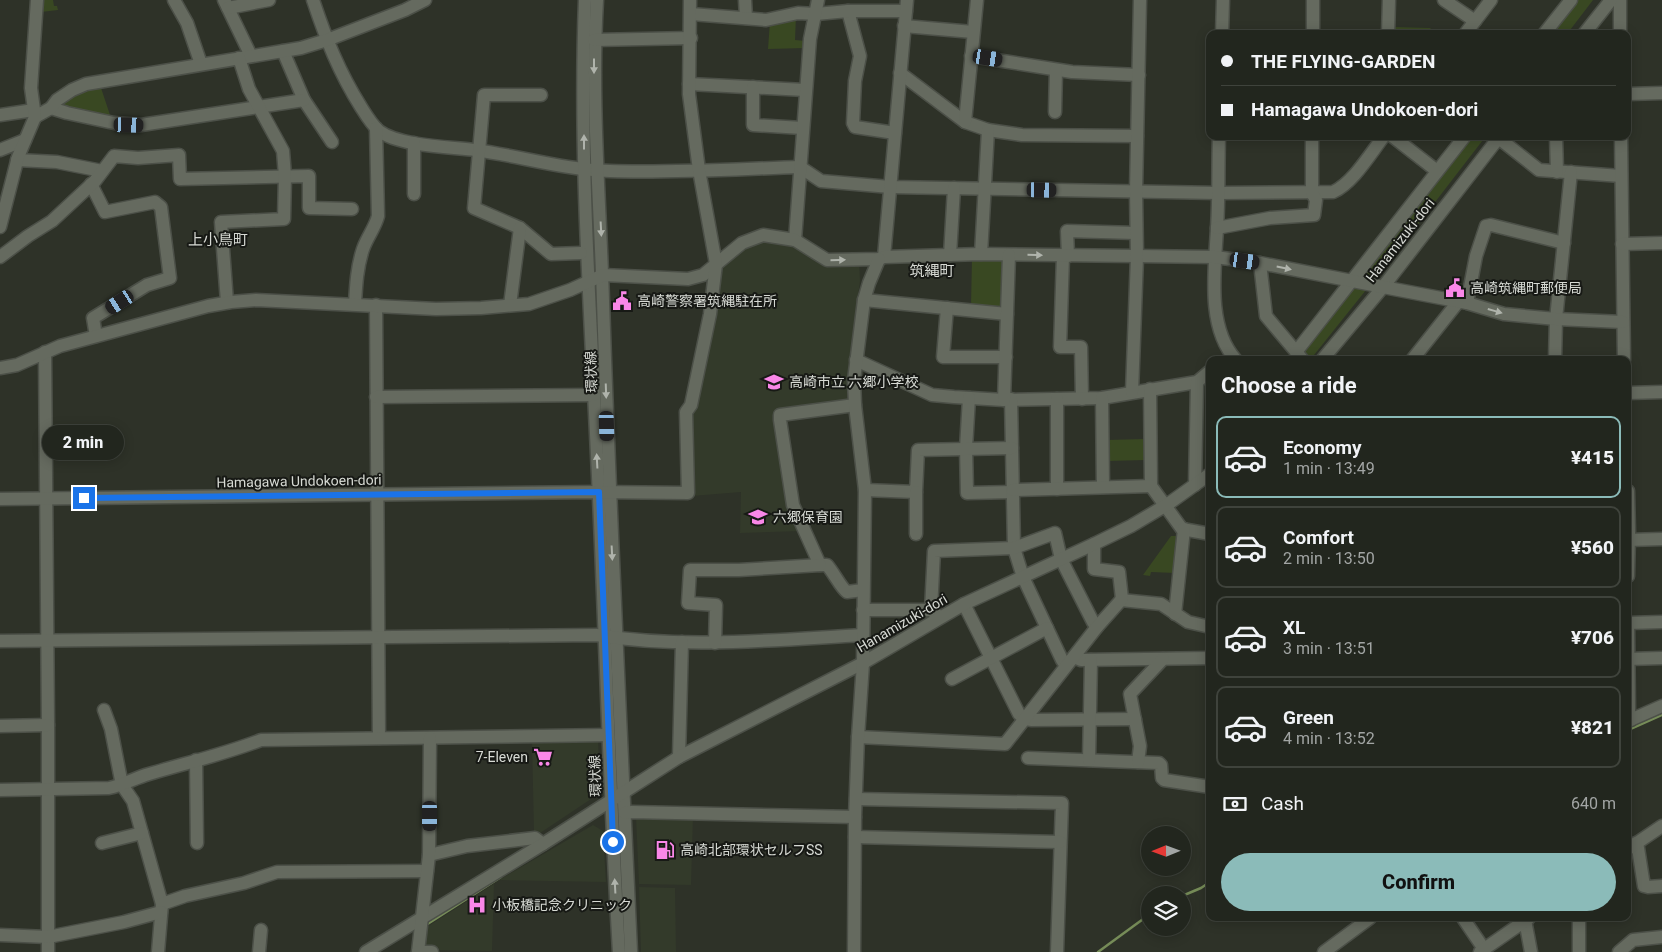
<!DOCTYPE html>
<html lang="en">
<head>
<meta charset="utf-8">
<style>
  :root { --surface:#22261e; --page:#2e322b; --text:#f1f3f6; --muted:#a2a5a4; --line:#3f433c; --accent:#8bbbb9 }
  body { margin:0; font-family:Roboto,"Noto Sans JP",sans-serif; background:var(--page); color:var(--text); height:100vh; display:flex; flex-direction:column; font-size:19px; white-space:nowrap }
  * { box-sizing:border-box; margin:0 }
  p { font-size:16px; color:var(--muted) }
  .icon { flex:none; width:28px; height:28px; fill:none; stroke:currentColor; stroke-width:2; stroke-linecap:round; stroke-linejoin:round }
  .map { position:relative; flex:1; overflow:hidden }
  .side { position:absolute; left:1206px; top:356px; width:425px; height:565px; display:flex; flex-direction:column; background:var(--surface); border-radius:10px; box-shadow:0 2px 12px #0003,0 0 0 1px var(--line) }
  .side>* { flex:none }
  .guide { position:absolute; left:1206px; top:30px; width:425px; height:110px; border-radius:10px; box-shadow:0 2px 12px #0003,0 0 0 1px var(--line); display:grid; align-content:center; height:110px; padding:0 15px; background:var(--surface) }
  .needle { width:32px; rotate:269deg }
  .tools { position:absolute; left:1141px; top:826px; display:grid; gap:10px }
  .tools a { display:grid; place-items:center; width:50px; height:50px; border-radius:50%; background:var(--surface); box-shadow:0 2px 12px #0003,0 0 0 1px var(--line); font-size:25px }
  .end { position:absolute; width:22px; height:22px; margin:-11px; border:6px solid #1a73e8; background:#fff; box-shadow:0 0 0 2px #fff }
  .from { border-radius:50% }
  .bubble { position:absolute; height:35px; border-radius:18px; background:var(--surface); box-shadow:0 2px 12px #0003,0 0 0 1px var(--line); font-size:16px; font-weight:800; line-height:35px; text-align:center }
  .car { position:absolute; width:15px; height:30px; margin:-15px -8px; border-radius:6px; box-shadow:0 0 4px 1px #0007; background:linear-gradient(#222 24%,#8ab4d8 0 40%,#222 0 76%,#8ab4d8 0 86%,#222 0) }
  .guide b { display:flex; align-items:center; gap:18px; height:48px; font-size:19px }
  .guide b+b { border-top:1px solid var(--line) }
  .guide i { width:12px; height:12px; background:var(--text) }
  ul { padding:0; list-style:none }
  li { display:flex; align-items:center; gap:15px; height:82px; margin:0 10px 8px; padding:0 5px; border:2px solid var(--line); border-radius:10px }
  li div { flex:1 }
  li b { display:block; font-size:19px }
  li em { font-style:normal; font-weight:800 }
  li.active { border-color:var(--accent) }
  li>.icon { width:45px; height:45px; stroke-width:1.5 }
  h2 { padding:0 15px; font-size:22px; line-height:60px }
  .pay { display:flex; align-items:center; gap:12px; height:55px; padding:0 15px; font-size:19px }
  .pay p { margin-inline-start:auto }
  .cta { display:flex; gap:10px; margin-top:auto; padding:10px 15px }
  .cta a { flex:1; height:58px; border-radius:30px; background:var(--accent); color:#111; font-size:20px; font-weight:800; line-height:58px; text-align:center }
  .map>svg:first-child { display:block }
</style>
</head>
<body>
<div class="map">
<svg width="1662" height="952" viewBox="0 0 1662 952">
  <rect width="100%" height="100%" fill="#2e3228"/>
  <g fill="#333a2a">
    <polygon points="767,240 795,244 823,261 859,262 860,281 849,364 847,403 777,413 801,531 740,533 741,492 692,496 691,412 718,268 749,243"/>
    <polygon points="598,739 600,786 594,797 537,835 534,833 532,741"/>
    <polygon points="693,816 691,885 639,884 636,817"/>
    <polygon points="593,825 603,831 606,882 499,880"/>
    <polygon points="494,884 492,951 424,950 427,927"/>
    <polygon points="639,887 675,888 676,952 641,952"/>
  </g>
  <g fill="#394822">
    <polygon points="42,0 53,0 54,6 57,6 58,10 41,12"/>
    <polygon points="1577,0 1593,0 1567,34 1551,34"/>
    <polygon points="796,15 795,40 806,41 805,48 768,49 770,21"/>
    <polygon points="1394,27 1430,28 1437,34 1394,34"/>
    <polygon points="100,85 111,118 60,108 59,103 71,95"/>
    <polygon points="1470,136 1486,136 1375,280 1361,277"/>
    <polygon points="972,258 1001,258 1004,262 1003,305 998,309 971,306"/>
    <polygon points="1352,287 1366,290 1310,360 1307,360 1301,352"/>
    <polygon points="1146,439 1146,460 1106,461 1106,440"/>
    <polygon points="1171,536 1178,536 1175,573 1151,572 1150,576 1143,575"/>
  </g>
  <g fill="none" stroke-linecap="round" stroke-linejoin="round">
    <g stroke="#768c58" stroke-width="2.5">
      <polyline points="1628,730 1662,715"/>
      <polyline points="1182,896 1201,888 1210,882"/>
      <polyline points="426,925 501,877"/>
      <polyline points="1098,952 1150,914"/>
    </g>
    <g stroke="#4c5048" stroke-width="15">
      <g id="minor">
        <polyline points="174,0 187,23 201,64"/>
        <polyline points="224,0 251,56"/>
        <path d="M313 0C326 39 339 72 361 107 366 115 372 125 379 131 399 146 450 147 475 150 520 156 564 170 610 171 673 173 737 169 800 167L821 181 890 187 1218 193 1333 192C1353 183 1370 154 1384 136"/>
        <path d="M585 0C579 152 590 303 597 455 605 620 609 786 619 952"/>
        <path d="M597 0C591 100 600 201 603 301 610 518 621 735 631 952"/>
        <polyline points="745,0 746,18"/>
        <polyline points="1444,0 1475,21"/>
        <polyline points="1620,0 1620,34"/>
        <polyline points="228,8 269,0"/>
        <polyline points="848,11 860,56 855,81 853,123 855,127 895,133"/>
        <polyline points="691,14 766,20 798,13 816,14 848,11 906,11"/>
        <polyline points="904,26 973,32"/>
        <polyline points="1222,34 1223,0"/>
        <polyline points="1313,34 1313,0"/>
        <polyline points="1388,34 1389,0"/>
        <polyline points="1465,34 1491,0"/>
        <polyline points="1544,34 1571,0"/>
        <polyline points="1584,34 1611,0"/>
        <polyline points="594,40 691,38"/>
        <polyline points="283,51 304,100 332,142"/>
        <polyline points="971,56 1072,72 1139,75"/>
        <polyline points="900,73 965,122 988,130 1022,135 1137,136"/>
        <polyline points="689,84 805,90"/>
        <polyline points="753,87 753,125 802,128"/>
        <polyline points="1628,94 1662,93"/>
        <polyline points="541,95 484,95 474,208 520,228 551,254 581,253"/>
        <polyline points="51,108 67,113 114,123 141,125 304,100"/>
        <polyline points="1055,112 1056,70"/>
        <polyline points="0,115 34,110"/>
        <polyline points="35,117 51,108 57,100 72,90 86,84 301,48 327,40 405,10 425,0"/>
        <polyline points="965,122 977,0"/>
        <path d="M1219 136C1218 167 1219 197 1217 228 1215 269 1206 327 1236 360"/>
        <polyline points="1392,136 1437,171"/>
        <polyline points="1496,136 1539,170 1621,176"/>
        <polyline points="1556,136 1557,172"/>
        <polyline points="1621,136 1624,360"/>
        <polyline points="0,150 25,140"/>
        <polyline points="17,160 57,162 102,171"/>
        <polyline points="91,184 105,212 155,202 161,207 170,278 147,285 93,318 96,336"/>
        <polyline points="414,194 414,143"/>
        <polyline points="0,227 18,157 35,117 31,88 37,0"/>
        <polyline points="1217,228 1270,218 1314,215 1316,200 1312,193 1312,136"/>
        <polyline points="795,240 810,39 818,0"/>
        <polyline points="1622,244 1662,243"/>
        <polyline points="981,254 988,130"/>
        <polyline points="950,255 954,188"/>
        <polyline points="1063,256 1060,347 1081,347 1082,399"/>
        <polyline points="1068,256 1067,231 1136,233"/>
        <polyline points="0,257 28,236 52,221 95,181 114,156 138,158 179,155 180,179 309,176 309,208 352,209"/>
        <polyline points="884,257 907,0"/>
        <polyline points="1260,263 1266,316 1303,360"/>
        <polyline points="864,300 1007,314"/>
        <polyline points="227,302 221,222 284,219 285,176 283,151 249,89 239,58"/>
        <polyline points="1467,303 1476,256 1486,226 1491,225 1564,243"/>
        <path d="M355 304C356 285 357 267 363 249 367 237 375 228 378 216L376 128"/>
        <polyline points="376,305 379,738"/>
        <polyline points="510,305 520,228"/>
        <polyline points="947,308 943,357 1006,357"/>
        <polyline points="45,352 48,725 48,952"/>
        <polyline points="1296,352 1465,136"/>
        <polyline points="856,360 932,395 954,397 1004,400 1102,398 1197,382 1210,371"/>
        <polyline points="1322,360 1383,287 1500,136"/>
        <polyline points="1412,360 1458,302"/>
        <polyline points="1555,360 1556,319 1571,172"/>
        <polyline points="0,368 17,365 60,346 208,306 231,302 256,300 436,309 481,308 529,304 570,290 603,275 688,279 703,275 742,243 763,235 795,240 827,260 879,259 884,257 981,254 1215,257 1260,263 1383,287 1467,303 1504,314 1556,319 1623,322"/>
        <polyline points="1150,389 1151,486 1182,529 1210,534"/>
        <polyline points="1132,392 1137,257 1136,191 1140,0"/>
        <polyline points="1628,393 1662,392"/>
        <polyline points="376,397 594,395"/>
        <polyline points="969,398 966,448 967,493 1013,492"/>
        <polyline points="1102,398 1103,487"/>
        <polyline points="1011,399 1014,548 1023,577 1062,660 1066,666"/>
        <polyline points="1057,399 1057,489"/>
        <polyline points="1004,400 1009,255"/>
        <path d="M855 405 780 415V420L793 505 820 565H827C834 573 841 588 847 592L863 590"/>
        <polyline points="1195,485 1197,382"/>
        <polyline points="865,490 916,492 918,450 1012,448"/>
        <polyline points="1013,490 1151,486"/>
        <polyline points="1628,491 1629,533 1628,576"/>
        <polyline points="0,499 599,492 688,493 686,412 691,405 710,314 716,264 699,170 689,94 690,0"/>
        <polyline points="916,534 916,492"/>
        <polyline points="1628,540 1662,539"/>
        <polyline points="1121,600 1161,604 1188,622 1210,627"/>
        <polyline points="964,604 1019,714 1025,719 1032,720 1135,719"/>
        <polyline points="863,610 931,610 936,614"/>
        <polyline points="931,610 934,551 1014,548 1055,533 1061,559 1093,622 1097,627"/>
        <polyline points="1175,614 1184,529"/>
        <polyline points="1628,622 1629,714 1631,720"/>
        <polyline points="1628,623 1662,622"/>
        <path d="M0 641 596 635C684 649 773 640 862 635"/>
        <polyline points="715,643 716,605 688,603 690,570 739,570 820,565"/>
        <polyline points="1074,657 1081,660 1210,658"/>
        <polyline points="1628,659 1662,658"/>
        <polyline points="952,679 1047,628"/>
        <polyline points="104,710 111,729 122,785 133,801 162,904 158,952"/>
        <polyline points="1628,721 1662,706"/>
        <polyline points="0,726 48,725"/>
        <polyline points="858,737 1005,744 1097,627 1122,599 1119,572 1094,569 1094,544"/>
        <polyline points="679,757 682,642"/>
        <polyline points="1028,758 1159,763 1161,765 1162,778 1164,780 1210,787"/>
        <polyline points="196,760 197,843"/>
        <polyline points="1089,760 1091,660"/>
        <polyline points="1138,762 1140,746 1130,694 1163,659"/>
        <path d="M0 790 109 788C123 785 135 778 149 774 186 763 225 754 261 740L608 735"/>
        <polyline points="856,799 1062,803 1057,952"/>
        <polyline points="625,813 632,812 855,817"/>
        <polyline points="855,837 1060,842"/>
        <polyline points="102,843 142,833"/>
        <polyline points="1636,843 1638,848 1644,886 1648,887 1662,886"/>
        <polyline points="1628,849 1662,826"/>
        <polyline points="429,855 467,846 535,838 543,844"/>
        <polyline points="162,904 185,896 244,883 277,872 427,871"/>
        <polyline points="1463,918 1484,949"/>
        <polyline points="1525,920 1531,952"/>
        <polyline points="0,935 48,937 124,922 161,912"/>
        <polyline points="259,952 261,930"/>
        <polyline points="366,952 543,844 679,757 863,663 964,604 1094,544 1131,526 1168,504 1210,474"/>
        <polyline points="418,952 429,855 430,738"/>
        <polyline points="418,952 432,952"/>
        <polyline points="854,952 855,817 858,737 863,663 865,490 855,405 854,380 864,300 869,283 879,259"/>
        <polyline points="1324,952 1370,918"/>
        <polyline points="1480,952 1529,918"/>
        <polyline points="1579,952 1579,918"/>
        <polyline points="1619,952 1633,940 1662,937"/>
      </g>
    </g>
    <use href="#minor" stroke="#656a5f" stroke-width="12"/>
  </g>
  <defs><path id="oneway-solid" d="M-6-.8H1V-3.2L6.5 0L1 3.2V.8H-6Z" transform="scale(1.25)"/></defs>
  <g fill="#afb3ab">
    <use href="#oneway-solid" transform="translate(594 66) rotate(90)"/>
    <use href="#oneway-solid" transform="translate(584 142) rotate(-90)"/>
    <use href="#oneway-solid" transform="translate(601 229) rotate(87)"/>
    <use href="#oneway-solid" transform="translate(1035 255) rotate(1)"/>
    <use href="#oneway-solid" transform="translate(838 260) rotate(-1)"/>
    <use href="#oneway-solid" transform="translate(1284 268) rotate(12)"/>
    <use href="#oneway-solid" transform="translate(1495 311) rotate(16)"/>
    <use href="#oneway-solid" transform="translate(606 391) rotate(88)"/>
    <use href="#oneway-solid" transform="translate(597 461) rotate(-93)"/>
    <use href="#oneway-solid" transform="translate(612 553) rotate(87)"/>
    <use href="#oneway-solid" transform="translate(615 886) rotate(-93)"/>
  </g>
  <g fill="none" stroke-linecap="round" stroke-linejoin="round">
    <polyline stroke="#1a73e8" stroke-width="6" points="84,498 599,492 613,842"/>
  </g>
  <defs>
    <g id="civic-bare" transform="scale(1.5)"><path d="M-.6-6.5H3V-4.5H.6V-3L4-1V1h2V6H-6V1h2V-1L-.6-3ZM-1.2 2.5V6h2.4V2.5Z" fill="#fa87e8" stroke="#171915" stroke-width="2.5" paint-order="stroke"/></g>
    <g id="school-bare" transform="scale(1.5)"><path d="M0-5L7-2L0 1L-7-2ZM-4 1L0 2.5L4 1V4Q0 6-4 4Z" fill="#fa87e8" stroke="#171915" stroke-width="2.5" paint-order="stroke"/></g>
    <g id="supermarket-bare" transform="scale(1.5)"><path d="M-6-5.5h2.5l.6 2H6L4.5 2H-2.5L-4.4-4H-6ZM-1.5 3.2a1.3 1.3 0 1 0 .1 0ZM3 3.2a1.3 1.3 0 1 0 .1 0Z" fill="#fa87e8" stroke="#171915" stroke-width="2.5" paint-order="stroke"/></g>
    <g id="fuel-bare" transform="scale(1.5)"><path d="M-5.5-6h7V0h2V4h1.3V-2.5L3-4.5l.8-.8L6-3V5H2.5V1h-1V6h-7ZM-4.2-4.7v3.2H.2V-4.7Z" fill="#fa87e8" stroke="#171915" stroke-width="2.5" paint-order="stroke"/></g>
    <g id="hospital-bare" transform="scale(1.5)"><path d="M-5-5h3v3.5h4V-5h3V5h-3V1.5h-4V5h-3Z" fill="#fa87e8" stroke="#171915" stroke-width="2.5" paint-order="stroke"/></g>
  </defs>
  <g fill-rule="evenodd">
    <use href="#civic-bare" x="1455" y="288"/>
    <use href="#civic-bare" x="622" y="301"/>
    <use href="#school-bare" x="774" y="382"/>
    <use href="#school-bare" x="758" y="517"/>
    <use href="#supermarket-bare" x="543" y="757"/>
    <use href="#fuel-bare" x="665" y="850"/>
    <use href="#hospital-bare" x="477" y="905"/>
  </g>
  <g text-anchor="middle" stroke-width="4" stroke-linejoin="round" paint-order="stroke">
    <g font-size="14" fill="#d7dad4" stroke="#171915">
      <text transform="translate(1400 240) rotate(-52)" y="5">Hanamizuki-dori</text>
      <text transform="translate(591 372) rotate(-92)" y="5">環状線</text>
      <text transform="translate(299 481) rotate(-1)" y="5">Hamagawa Undokoen-dori</text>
      <text transform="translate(902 623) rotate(-30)" y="5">Hanamizuki-dori</text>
      <text transform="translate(595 776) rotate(-92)" y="5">環状線</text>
    </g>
    <g font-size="14" fill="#d7dad4" stroke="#171915" text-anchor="start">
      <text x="1470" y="293">高崎筑縄町郵便局</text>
      <text x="637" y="306">高崎警察署筑縄駐在所</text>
      <text x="789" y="387">高崎市立 六郷小学校</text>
      <text x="773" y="522">六郷保育園</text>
      <text x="528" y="762" text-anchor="end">7-Eleven</text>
      <text x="680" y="855">高崎北部環状セルフSS</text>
      <text x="492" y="910">小板橋記念クリニック</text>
    </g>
    <g font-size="15" fill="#d7dad4" stroke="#171915">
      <text x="218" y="245">上小鳥町</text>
      <text x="932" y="276">筑縄町</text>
    </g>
  </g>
</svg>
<div class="tools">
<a><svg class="needle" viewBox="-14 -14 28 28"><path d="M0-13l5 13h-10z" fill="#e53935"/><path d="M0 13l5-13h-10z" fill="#a2a5a4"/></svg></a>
<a><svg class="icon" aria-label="layers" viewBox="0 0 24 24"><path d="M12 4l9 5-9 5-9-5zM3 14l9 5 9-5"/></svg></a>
</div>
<i class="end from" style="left:613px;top:842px"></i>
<i class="end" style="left:84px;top:498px"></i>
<div class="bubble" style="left:42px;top:425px;width:82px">2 min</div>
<i class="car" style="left:988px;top:58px;rotate:99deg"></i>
<i class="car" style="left:129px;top:125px;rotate:92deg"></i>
<i class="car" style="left:1042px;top:190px;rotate:91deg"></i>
<i class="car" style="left:1245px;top:261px;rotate:98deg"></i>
<i class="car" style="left:120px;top:302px;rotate:238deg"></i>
<i class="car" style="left:607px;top:426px;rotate:178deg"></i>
<i class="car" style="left:430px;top:816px;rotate:180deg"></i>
<div class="guide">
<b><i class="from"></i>THE FLYING-GARDEN</b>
<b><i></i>Hamagawa Undokoen-dori</b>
</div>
<section class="side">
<h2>Choose a ride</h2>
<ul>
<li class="active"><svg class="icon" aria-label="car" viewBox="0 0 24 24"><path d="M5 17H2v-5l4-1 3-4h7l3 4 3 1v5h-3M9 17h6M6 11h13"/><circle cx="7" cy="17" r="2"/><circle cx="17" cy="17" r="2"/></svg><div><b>Economy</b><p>1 min · 13:49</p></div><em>¥415</em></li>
<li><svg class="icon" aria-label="car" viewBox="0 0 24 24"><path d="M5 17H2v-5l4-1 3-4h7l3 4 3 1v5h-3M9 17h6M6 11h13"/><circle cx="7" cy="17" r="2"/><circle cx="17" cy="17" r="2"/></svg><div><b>Comfort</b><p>2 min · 13:50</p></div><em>¥560</em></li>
<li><svg class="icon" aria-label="car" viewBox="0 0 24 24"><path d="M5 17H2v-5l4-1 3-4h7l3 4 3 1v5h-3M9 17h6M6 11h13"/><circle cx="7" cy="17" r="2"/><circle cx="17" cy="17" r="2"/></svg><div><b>XL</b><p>3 min · 13:51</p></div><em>¥706</em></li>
<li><svg class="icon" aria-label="car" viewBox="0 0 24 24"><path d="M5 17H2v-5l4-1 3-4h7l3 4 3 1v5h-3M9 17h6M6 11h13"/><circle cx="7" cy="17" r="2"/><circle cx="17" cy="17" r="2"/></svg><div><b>Green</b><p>4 min · 13:52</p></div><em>¥821</em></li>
</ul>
<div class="pay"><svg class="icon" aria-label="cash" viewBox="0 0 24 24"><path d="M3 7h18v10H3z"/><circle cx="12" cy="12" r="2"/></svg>Cash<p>640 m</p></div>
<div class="cta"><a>Confirm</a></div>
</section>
</div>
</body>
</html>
